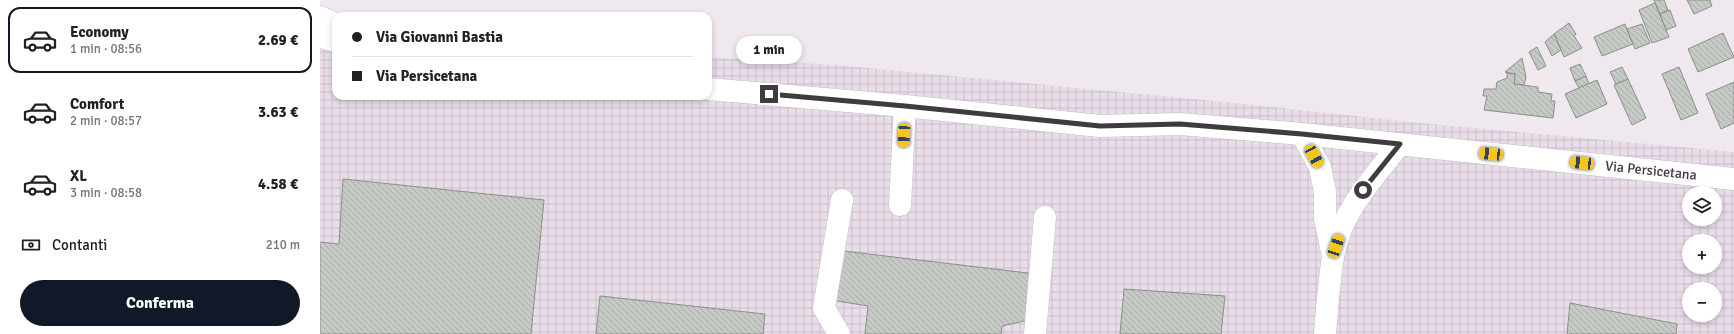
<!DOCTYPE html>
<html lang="it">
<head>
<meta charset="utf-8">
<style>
  :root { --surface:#fff; --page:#f6f6f6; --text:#202124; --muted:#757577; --line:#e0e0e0; --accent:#111827 }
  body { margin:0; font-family:Signika,sans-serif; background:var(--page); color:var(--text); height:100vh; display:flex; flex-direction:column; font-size:15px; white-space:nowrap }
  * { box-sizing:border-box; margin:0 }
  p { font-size:13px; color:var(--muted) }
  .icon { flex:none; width:22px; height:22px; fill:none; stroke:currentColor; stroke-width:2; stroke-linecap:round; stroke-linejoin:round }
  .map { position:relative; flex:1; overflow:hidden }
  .drawer { display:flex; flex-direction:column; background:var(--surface); width:320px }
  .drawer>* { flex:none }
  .top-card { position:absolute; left:12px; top:12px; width:380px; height:88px; border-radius:12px; box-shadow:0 2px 6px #0003; display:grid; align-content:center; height:88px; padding:0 20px; background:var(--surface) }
  .fabs { position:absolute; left:1362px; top:186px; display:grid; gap:8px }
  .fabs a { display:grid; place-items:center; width:40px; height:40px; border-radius:50%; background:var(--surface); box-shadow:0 2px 6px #0003; font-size:20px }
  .end { position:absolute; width:18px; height:18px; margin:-9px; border:5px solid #3e3c3e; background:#fff; box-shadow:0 0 0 2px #fff }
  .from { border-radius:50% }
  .bubble { position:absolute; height:28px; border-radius:14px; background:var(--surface); box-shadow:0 2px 6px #0003; font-size:13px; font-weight:700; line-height:28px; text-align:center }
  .car { position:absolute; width:12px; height:24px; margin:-12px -6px; border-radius:5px; box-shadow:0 0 3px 1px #0007; background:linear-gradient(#f5c518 24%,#345 0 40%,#f5c518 0 76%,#345 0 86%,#f5c518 0) }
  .top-card b { display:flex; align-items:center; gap:14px; height:38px; font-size:15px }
  .top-card b+b { border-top:1px solid var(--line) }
  .top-card i { width:10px; height:10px; background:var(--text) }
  ul { padding:7px 0 0; list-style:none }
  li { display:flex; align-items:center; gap:12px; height:66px; margin:0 8px 6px; padding:0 12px; border:2px solid transparent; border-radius:12px }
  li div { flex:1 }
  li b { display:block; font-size:15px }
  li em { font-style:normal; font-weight:700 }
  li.current { border-color:var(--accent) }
  li>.icon { width:36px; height:36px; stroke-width:1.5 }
  .pay { display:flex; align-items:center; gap:10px; height:44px; padding:0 20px; font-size:15px }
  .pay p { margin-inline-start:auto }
  .primary-button { display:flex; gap:8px; margin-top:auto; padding:8px 20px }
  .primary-button a { flex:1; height:46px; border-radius:24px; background:var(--accent); color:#fff; font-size:16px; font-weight:700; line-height:46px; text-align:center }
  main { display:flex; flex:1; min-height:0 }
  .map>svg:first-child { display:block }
</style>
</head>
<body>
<main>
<section class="drawer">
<ul>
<li class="current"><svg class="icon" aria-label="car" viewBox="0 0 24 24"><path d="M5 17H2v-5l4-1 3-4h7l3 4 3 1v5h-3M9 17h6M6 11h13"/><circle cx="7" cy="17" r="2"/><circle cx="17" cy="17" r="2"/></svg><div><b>Economy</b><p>1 min · 08:56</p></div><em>2.69 €</em></li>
<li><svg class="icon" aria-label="car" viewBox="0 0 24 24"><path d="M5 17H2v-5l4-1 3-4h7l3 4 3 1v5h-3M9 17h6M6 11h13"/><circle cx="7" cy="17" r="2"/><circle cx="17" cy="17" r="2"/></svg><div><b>Comfort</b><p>2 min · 08:57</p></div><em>3.63 €</em></li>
<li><svg class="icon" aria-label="car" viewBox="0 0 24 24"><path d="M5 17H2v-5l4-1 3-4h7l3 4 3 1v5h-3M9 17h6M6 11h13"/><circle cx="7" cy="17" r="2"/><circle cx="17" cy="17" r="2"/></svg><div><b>XL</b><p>3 min · 08:58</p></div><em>4.58 €</em></li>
</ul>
<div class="pay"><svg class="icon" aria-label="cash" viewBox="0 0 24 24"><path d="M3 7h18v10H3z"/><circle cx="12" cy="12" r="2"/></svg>Contanti<p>210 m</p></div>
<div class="primary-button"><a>Conferma</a></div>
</section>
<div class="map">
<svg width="1414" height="334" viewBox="0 0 1414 334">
  <defs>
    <pattern id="industrial-grid" width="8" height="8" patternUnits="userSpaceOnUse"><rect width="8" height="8" fill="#e8dde9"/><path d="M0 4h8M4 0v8" fill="none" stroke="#c8bfc9"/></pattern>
    <pattern id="building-back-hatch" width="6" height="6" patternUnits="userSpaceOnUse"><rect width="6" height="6" fill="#c5cac4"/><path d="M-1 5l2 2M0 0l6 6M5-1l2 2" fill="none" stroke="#aaaea9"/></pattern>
  </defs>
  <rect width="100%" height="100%" fill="#efe9ef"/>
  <path fill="url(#industrial-grid)" fill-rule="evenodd" d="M0 47 16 48V96H388V57L516 65 905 102 1100 123 1414 152V334H0ZM1369 193H1395V219H1369ZM1369 241H1395V267H1369ZM1369 289H1395V315H1369Z"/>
  <g fill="url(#building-back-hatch)" stroke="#8a8f8a">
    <polygon points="1334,0 1344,0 1348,10 1340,14"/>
    <polygon points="1367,0 1390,0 1392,6 1374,14"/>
    <polygon points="1335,3 1349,37 1332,43 1319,10"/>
    <polygon points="1350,10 1356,26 1346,30 1340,14"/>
    <polygon points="1249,23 1256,34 1254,36 1262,48 1244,57 1234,34"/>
    <polygon points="1305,24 1313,44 1282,56 1274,37"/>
    <polygon points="1322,24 1330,43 1315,49 1307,29"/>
    <polygon points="1403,33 1414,57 1378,72 1368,49"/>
    <polygon points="1234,34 1241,50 1232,56 1225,42"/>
    <polygon points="1217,47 1226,66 1218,70 1209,52"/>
    <polygon points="1202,58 1206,77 1204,85 1194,84 1195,74 1185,72"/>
    <polygon points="1260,64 1266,76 1255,81 1250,68"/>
    <polygon points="1302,67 1308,79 1296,84 1290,72"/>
    <polygon points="1359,67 1378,113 1361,120 1342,74"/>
    <polygon points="1187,73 1195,74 1194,84 1218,87 1218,92 1232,94 1231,101 1235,101 1233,118 1164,110 1167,96 1163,96 1164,89 1176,89 1177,82 1187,78"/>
    <polygon points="1266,76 1269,84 1259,88 1255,81"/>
    <polygon points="1308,79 1326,118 1312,125 1294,85"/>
    <polygon points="1277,80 1287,104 1256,118 1245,94"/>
    <polygon points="1414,82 1414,123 1401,129 1386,94"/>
    <polygon points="23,179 224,200 211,334 0,334 0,242 19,244"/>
    <polygon points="515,250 716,274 708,320 682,326 681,334 545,334 548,306 511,300"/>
    <polygon points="804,289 905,296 901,334 800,334"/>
    <polygon points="280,296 445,314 443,334 276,334"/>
    <polygon points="1250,303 1357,324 1356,334 1247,334"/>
  </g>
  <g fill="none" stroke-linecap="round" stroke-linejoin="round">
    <g stroke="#c6c1c7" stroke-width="23">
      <g id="minor">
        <polyline points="982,134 1000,167 1005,192 1005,219 1013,256"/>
        <polyline points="580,205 585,106"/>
        <polyline points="519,334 504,308 522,200"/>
        <polyline points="715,334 725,217"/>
        <path d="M1005 334C1007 309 1009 282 1013 257 1020 213 1053 178 1080 144"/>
      </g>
    </g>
    <g stroke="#c6c1c7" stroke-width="23">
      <g id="major">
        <polyline points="0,17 16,24"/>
        <polyline points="0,37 16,41"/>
        <polyline points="388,89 585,106 780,126 860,124 982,134 1414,179"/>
      </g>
    </g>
    <use href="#minor" stroke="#fff" stroke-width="22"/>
    <use href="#major" stroke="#fff" stroke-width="22"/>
  </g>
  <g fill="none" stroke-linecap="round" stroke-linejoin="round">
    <polyline stroke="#3e3c3e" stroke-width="5" points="449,94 585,106 780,126 860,124 982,134 1080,144 1043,190"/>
  </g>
  <g text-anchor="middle" stroke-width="3.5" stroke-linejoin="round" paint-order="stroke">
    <g font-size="14" fill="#3e3c3e" stroke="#fcf7fc">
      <text transform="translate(1331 170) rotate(6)" y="5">Via Persicetana</text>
    </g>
  </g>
</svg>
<div class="fabs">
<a><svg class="icon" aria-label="layers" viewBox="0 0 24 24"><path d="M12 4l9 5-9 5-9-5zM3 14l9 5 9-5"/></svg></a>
<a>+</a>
<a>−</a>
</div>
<i class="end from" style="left:1043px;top:190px"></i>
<i class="end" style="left:449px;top:94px"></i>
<div class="bubble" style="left:416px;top:36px;width:66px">1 min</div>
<i class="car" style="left:584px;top:135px;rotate:183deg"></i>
<i class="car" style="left:1171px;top:154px;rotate:276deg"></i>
<i class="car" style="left:994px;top:156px;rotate:151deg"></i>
<i class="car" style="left:1262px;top:163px;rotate:276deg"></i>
<i class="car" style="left:1016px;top:246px;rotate:19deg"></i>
<div class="top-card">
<b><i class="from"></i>Via Giovanni Bastia</b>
<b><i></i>Via Persicetana</b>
</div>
</div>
</main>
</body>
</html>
